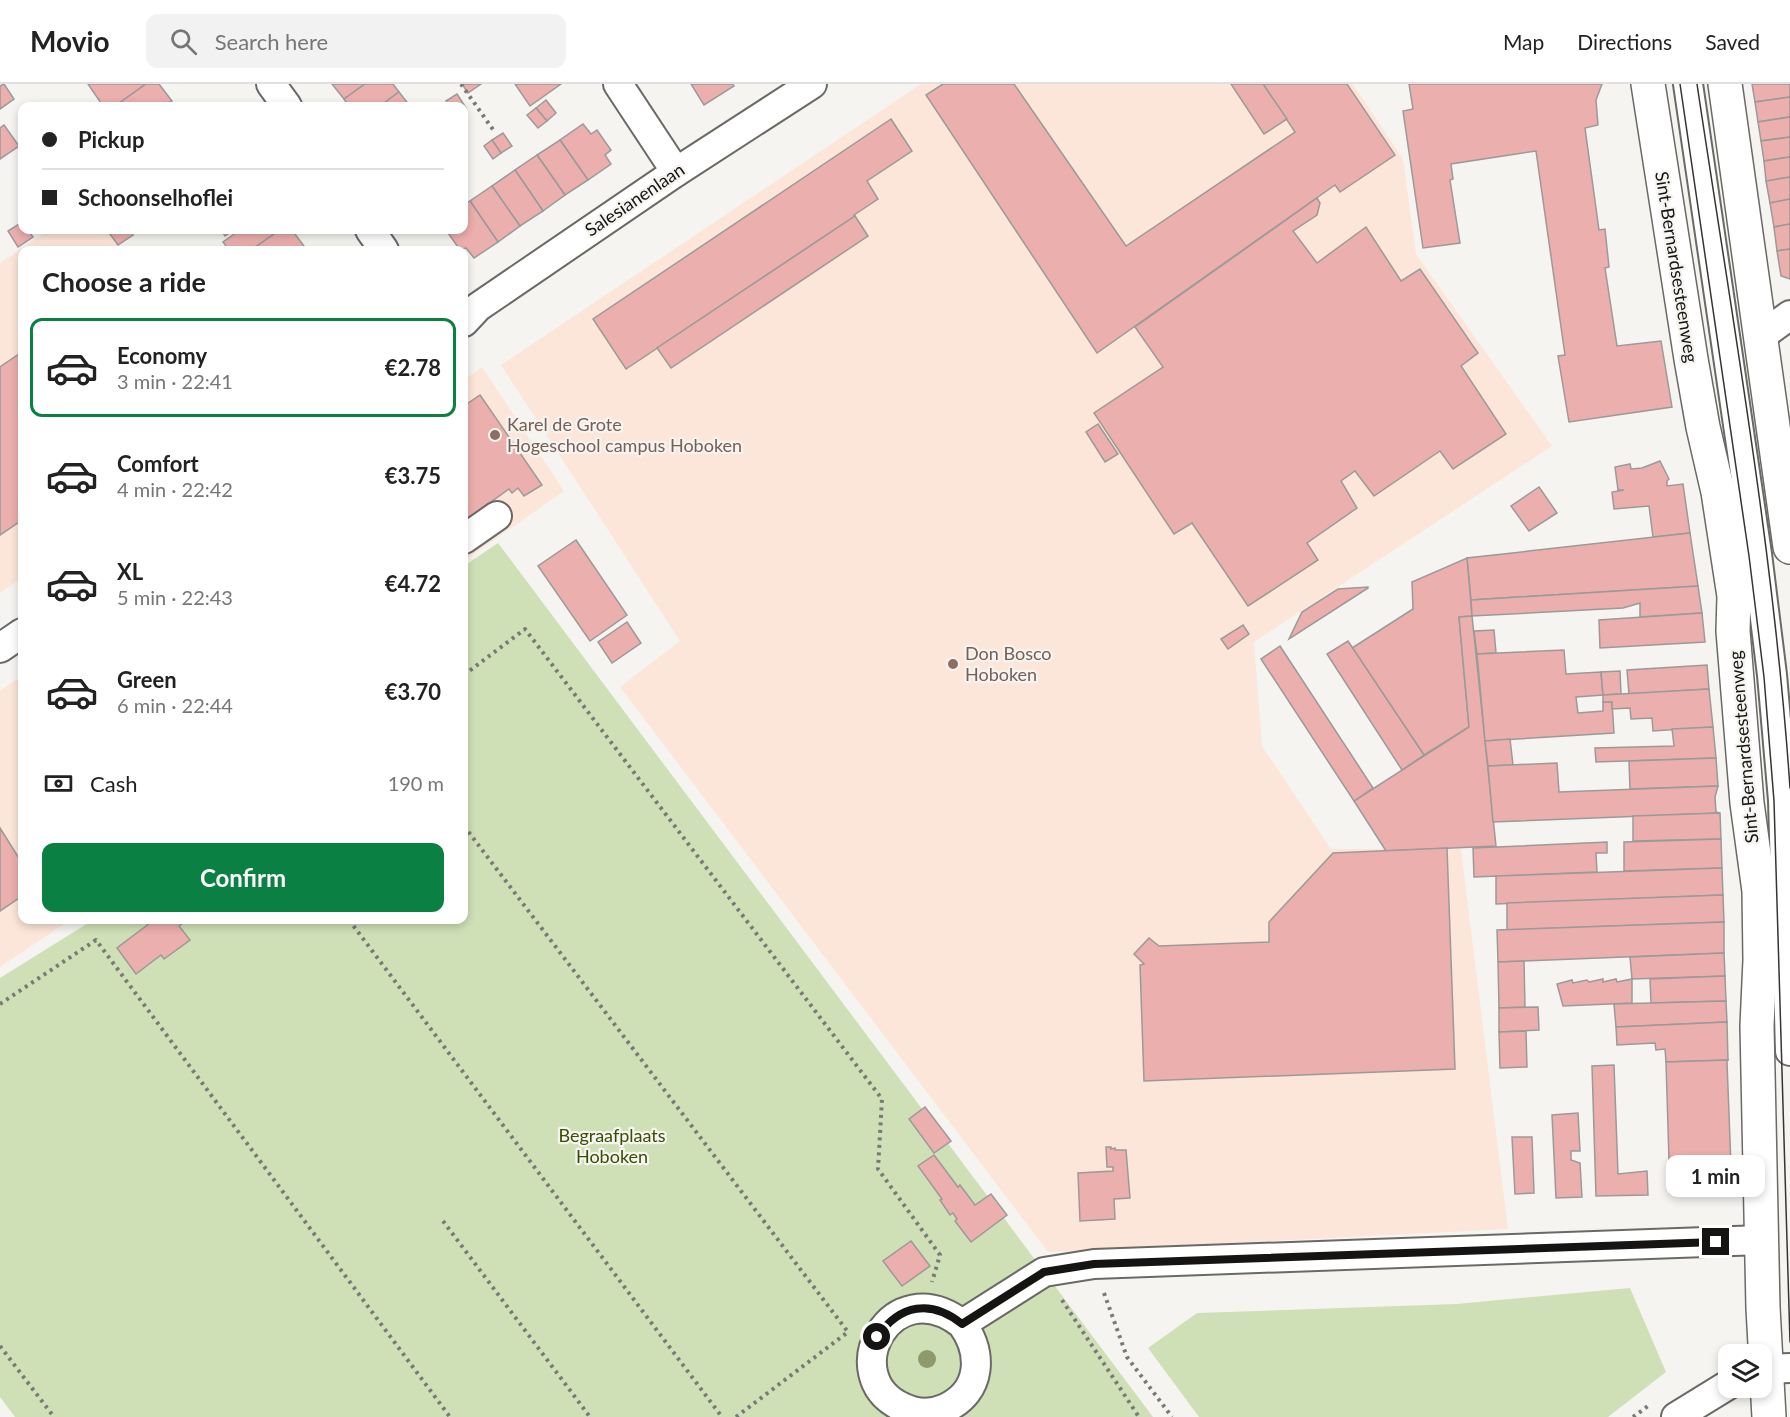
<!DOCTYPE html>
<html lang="en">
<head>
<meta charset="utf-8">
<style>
  :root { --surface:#fff; --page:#f2f2f2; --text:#222; --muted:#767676; --line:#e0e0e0; --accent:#0b8043 }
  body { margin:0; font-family:Lato,sans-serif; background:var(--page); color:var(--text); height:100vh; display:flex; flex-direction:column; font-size:22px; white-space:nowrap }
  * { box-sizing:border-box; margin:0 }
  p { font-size:20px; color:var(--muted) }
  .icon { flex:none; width:33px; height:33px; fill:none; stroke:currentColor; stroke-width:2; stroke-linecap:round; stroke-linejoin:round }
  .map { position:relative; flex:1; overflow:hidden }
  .sheet { position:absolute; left:18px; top:162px; width:450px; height:678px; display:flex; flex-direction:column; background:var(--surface); border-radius:12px; box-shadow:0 3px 9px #0003 }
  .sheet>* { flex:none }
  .guide { position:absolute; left:18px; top:18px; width:450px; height:132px; border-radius:12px; box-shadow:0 3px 9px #0003; display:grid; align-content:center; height:132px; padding:0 24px; background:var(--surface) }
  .buttons { position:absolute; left:1718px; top:1260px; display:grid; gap:12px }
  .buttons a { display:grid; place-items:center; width:54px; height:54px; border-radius:12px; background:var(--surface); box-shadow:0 3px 9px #0003; font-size:30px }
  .end { position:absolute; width:27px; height:27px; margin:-14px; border:8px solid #151413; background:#fff; box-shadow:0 0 0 3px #fff }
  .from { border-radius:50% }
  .bubble { position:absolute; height:42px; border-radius:12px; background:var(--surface); box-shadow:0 3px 9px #0003; font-size:20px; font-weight:700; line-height:42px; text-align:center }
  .guide b { display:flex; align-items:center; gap:21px; height:57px; font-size:22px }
  .guide b+b { border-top:2px solid var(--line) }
  .guide i { width:15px; height:15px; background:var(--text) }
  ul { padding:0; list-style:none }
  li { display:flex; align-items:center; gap:18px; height:99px; margin:0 12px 9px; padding:0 12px; border:3px solid transparent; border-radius:12px }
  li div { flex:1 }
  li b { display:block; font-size:22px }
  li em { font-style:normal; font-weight:700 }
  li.on { border-color:var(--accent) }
  li>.icon { width:54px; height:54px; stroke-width:1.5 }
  h2 { padding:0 24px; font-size:27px; line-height:72px }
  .pay { display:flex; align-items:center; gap:15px; height:66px; padding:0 24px; font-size:22px }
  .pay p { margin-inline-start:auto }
  .cta { display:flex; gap:12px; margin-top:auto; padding:12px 24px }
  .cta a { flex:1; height:69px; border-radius:12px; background:var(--accent); color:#fff; font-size:24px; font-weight:700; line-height:69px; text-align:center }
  header { display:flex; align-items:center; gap:36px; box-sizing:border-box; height:84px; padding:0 30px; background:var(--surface); border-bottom:2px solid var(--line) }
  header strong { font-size:28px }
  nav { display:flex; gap:33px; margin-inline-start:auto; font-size:21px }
  .search { width:420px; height:54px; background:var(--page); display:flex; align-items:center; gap:15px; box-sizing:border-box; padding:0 21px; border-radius:12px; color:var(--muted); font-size:22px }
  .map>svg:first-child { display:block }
</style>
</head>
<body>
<header>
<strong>Movio</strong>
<div class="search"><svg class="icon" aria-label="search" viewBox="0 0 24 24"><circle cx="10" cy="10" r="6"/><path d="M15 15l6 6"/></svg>Search here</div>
<nav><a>Map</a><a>Directions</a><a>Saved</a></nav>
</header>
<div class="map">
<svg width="1790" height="1333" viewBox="0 0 1790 1333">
  <rect width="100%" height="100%" fill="#f6f4f1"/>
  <g fill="#fce6d9">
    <polygon points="921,0 1353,0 1403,75 1416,170 1552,362 1254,558 1262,662 1331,765 1461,765 1508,1145 1048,1168 620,603 680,557 501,281"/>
    <polygon points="49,146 107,146 122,166 22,166 22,494 0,509 0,179"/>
    <polygon points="482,283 564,407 464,477 464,296"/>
    <polygon points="22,592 22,836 70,836 0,883 0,607"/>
  </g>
  <g fill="#cfe0b6">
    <polygon points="498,459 1153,1333 15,1333 0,1313 0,894 93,836 464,836 464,482"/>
    <polygon points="1630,1204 1666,1288 1608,1333 1199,1333 1148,1264 1197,1229 1456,1220"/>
  </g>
  <g fill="#ebafad" stroke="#9d9999" stroke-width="1.5">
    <polygon points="4,0 14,15 0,25 0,2"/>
    <polygon points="88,0 146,0 115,22 103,22"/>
    <polygon points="146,0 159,0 172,17 163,22 115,22"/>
    <polygon points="332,0 365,0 344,15"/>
    <polygon points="365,0 393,0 399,8 380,22 349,22 344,15"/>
    <polygon points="462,0 481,0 468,9"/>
    <polygon points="515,0 561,0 530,22"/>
    <polygon points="691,0 733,0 734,2 704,21"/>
    <polygon points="943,0 1014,0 1126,162 1295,48 1263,0 1347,0 1395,71 1340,108 1335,101 1097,269 926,11"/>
    <polygon points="1231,0 1263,0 1287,35 1264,50"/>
    <polygon points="1409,0 1602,0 1596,16 1598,41 1585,44 1599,146 1605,145 1609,183 1605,184 1617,262 1661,257 1672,323 1569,338 1558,272 1565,271 1536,67 1451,80 1453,95 1450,96 1460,159 1423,164 1403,27 1413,25"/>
    <polygon points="1752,0 1790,0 1790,13 1755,18"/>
    <polygon points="399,8 410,22 380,22"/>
    <polygon points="457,10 466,24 464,25 464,22 450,22 446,17"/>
    <polygon points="1790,13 1790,33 1758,38 1755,18"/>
    <polygon points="546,16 556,29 547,37 536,24"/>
    <polygon points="536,24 547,37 538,44 527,31"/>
    <polygon points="1790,33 1790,53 1761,57 1758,38"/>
    <polygon points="891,35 912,67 867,97 878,115 854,131 855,132 626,285 593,235"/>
    <polygon points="583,40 591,50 597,46 611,66 605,71 611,80 588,96 560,56"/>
    <polygon points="4,41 19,62 0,75 0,44"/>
    <polygon points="503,49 512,62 501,69 492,56"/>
    <polygon points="1790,53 1790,73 1764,77 1761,57"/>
    <polygon points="492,56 501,69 493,75 484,62"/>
    <polygon points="560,56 588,96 565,111 537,71"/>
    <polygon points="537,71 565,111 543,127 515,86"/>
    <polygon points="1790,73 1790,93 1766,97 1764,77"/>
    <polygon points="515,86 543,127 520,142 492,102"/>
    <polygon points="1790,93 1790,115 1770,119 1766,97"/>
    <polygon points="492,102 520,142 498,158 470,117"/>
    <polygon points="1317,114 1320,119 1317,131 1293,147 1317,179 1366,143 1401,197 1420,185 1478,269 1461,282 1506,350 1453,385 1440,367 1374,412 1355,387 1341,397 1357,424 1307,459 1318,476 1248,522 1192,439 1174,450 1094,329 1163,283 1135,243"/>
    <polygon points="1790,115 1790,140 1774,143 1770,119"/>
    <polygon points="470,117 498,158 474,174 466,164 460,166 446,146 464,146 464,121"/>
    <polygon points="855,132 868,152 671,284 657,264"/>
    <polygon points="22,138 22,146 28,146 33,153 18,163 8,147"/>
    <polygon points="1790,140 1790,165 1777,167 1774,143"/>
    <polygon points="107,146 129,146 133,151 118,161"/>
    <polygon points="221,146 234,146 225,152"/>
    <polygon points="240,146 280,146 251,166 229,166 223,158"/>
    <polygon points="280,146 292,146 304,162 298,166 251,166"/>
    <polygon points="1790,165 1790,195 1781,192 1777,167"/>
    <polygon points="22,268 22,436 0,451 0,283"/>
    <polygon points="480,311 542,401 524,412 518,404 512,409 509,405 487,421 489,424 464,441 464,322"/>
    <polygon points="1098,340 1118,370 1105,378 1086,348"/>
    <polygon points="1660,377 1669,395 1667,397 1667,402 1683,400 1690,449 1653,453 1649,422 1614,425 1612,408 1624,406 1618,406 1615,383 1630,380 1631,385 1642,384"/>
    <polygon points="1539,403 1557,429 1529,447 1511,422"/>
    <polygon points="1690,449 1698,502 1471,516 1467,474"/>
    <polygon points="576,456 627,531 590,557 538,482"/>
    <polygon points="1467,474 1472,532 1459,533 1469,643 1424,671 1352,564 1413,525 1412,498"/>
    <polygon points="1698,502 1702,529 1640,533 1640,519 1623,524 1472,532 1471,516"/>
    <polygon points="1368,503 1368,504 1289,555 1302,528 1338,505"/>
    <polygon points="1702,529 1705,558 1600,564 1599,536"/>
    <polygon points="1472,532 1496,762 1386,767 1354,717 1469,643 1459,533"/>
    <polygon points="627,538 641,559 612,579 598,558"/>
    <polygon points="1243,541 1249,550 1228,565 1221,555"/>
    <polygon points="1494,546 1496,569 1477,570 1474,547"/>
    <polygon points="1348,557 1424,671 1402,686 1327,570"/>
    <polygon points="1280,562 1373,704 1354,717 1261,575"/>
    <polygon points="1564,566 1566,590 1601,588 1603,611 1576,613 1578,629 1603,627 1603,618 1612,618 1614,649 1485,657 1477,570"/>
    <polygon points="1707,581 1709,605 1629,610 1627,586"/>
    <polygon points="1620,587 1621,610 1603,611 1601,588"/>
    <polygon points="1709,605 1713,643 1653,647 1652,634 1631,635 1630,624 1612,625 1612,618 1603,618 1603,611"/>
    <polygon points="1713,643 1716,674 1596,678 1595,664 1674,662 1672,645"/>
    <polygon points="1510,655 1513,681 1488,682 1485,657"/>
    <polygon points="1716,674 1718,702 1630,705 1629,677"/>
    <polygon points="1557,679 1559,708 1718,702 1715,713 1716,728 1720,729 1493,738 1488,682"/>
    <polygon points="1720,729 1721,755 1633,757 1633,732"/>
    <polygon points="0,744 22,779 22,812 0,827"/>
    <polygon points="1721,755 1722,784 1624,787 1624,758"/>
    <polygon points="1607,758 1607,769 1596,769 1597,788 1474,793 1473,764"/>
    <polygon points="1447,764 1455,985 1144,997 1140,881 1144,880 1134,870 1149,854 1159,862 1269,858 1269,838 1333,769"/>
    <polygon points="1722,784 1723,811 1496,820 1496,792"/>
    <polygon points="1723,811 1724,838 1507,846 1507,819"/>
    <polygon points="154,836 187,836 179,842 190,856 164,875 161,871 136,890 117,864"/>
    <polygon points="1724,838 1724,869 1498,878 1497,846"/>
    <polygon points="1724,869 1725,892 1632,895 1630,873"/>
    <polygon points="1524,877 1525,923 1499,924 1498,878"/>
    <polygon points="1725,892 1726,917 1651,919 1650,895"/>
    <polygon points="1603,895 1603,898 1616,895 1617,898 1632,895 1632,919 1563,922 1557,900 1572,896 1573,899 1587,896 1589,898"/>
    <polygon points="1726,917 1727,938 1616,943 1614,920"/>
    <polygon points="1538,923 1539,946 1499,948 1499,924"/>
    <polygon points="1727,938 1728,976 1666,978 1665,965 1656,966 1655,959 1617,961 1616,943"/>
    <polygon points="1526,947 1527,983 1500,984 1499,948"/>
    <polygon points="1728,976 1727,978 1732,1108 1670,1109 1666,978"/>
    <polygon points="1614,981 1618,1090 1647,1087 1648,1111 1596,1112 1592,982"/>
    <polygon points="925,1023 951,1057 934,1069 909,1035"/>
    <polygon points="1578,1029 1580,1067 1571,1067 1571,1076 1580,1079 1582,1113 1556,1114 1552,1031"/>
    <polygon points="1512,1053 1532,1053 1534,1109 1515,1110"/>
    <polygon points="1106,1063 1111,1063 1111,1065 1115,1064 1115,1066 1126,1066 1130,1114 1114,1115 1115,1135 1080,1137 1078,1089 1113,1087 1113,1083 1107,1083"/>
    <polygon points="934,1071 958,1103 960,1101 975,1121 991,1110 1007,1131 971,1158 955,1137 957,1135 953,1129 950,1131 940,1116 942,1115 918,1082"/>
    <polygon points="911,1157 930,1182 902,1202 883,1177"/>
  </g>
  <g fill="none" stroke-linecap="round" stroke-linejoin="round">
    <g stroke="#6a6966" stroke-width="32">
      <g id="minor">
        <polyline points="271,0 287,22"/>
        <polyline points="618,0 676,88"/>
        <polyline points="1688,0 1757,470 1772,591 1783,716 1790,967"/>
        <polyline points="370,146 384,166"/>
        <polyline points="464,238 478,223 676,88 812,0"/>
        <polyline points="1759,254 1790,231"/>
        <polyline points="464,455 497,432"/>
        <polyline points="0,564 22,549"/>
        <path d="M962 1240C891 1185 835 1292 902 1323 916 1330 931 1331 946 1324 982 1307 983 1269 962 1240L1044 1188 1094 1180 1762 1156"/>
        <polyline points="1761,1287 1767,1285 1790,1284"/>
        <polyline points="1676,1333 1728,1301"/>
      </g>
    </g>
    <g stroke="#6a6966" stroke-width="36">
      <g id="major">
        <polyline points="1648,0 1691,275 1703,343 1718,408 1734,512 1733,547 1747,719 1759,807 1760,876 1757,942 1763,1224 1769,1333"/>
        <polyline points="1725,0 1790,463"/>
      </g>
    </g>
    <g stroke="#7b7977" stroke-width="4" stroke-dasharray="3 4.5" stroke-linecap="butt">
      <polyline points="461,0 494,47"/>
      <polyline points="464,591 525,545 882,1015 878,1085 940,1171 932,1198"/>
      <polyline points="464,742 848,1248"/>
      <polyline points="349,836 722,1333"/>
      <polyline points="0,920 96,856 450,1333"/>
      <polyline points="443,1137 590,1333"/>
      <polyline points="1104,1209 1127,1273 1172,1333"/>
      <polyline points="1062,1216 1139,1333"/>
      <polyline points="0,1262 54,1333"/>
      <polyline points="736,1333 848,1248"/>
      <polyline points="1633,1333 1648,1322"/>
    </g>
    <use href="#minor" stroke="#fff" stroke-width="28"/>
    <use href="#major" stroke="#fff" stroke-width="33"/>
    <g stroke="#363534" stroke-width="1.5">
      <polyline points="1680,0 1749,472 1764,593 1774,717 1790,1258"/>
      <path d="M1697 0C1732 234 1774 468 1790 704"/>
    </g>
  </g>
  <circle fill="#8e996c" cx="927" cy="1275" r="9"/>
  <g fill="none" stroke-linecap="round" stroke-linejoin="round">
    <path stroke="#151413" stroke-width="8" d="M877 1253C900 1220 931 1215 962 1240L1044 1188 1094 1180 1716 1158"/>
  </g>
  <g fill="#8d6e63" stroke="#f6f4f1" stroke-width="2">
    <circle cx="495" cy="351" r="6"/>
    <circle cx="953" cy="580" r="6"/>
  </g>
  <g text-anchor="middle" stroke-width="4.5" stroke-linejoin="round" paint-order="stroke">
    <g font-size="18" fill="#151413" stroke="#f6f4f1">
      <text transform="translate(635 116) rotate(-34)" y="6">Salesianenlaan</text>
      <text transform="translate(1676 183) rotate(81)" y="6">Sint-Bernardsesteenweg</text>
      <text transform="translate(1744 663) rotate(-95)" y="6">Sint-Bernardsesteenweg</text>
    </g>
    <g font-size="18" fill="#785e54" stroke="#f6f4f1" text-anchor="start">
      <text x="507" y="347">Karel de Grote<tspan x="507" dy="21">Hogeschool campus Hoboken</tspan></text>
      <text x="965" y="576">Don Bosco<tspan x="965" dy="21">Hoboken</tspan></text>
    </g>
    <g font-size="18" fill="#384e00" stroke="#f6f4f1">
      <text x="612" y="1058">Begraafplaats<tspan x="612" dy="21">Hoboken</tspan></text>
    </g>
  </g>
</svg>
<div class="buttons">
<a><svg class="icon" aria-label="layers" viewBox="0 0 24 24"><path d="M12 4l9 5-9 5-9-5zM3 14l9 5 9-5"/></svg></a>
</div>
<i class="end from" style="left:877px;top:1253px"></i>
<i class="end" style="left:1716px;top:1158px"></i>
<div class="bubble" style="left:1666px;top:1071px;width:99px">1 min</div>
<div class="guide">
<b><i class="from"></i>Pickup</b>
<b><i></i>Schoonselhoflei</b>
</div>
<section class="sheet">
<h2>Choose a ride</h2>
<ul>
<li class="on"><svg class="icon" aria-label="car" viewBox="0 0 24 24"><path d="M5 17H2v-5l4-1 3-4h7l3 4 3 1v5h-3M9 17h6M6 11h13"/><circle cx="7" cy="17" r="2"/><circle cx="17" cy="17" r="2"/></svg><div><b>Economy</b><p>3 min · 22:41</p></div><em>€2.78</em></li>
<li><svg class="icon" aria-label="car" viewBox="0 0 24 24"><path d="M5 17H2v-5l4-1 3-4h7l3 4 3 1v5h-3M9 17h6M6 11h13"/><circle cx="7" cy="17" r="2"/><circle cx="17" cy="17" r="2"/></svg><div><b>Comfort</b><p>4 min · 22:42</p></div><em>€3.75</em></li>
<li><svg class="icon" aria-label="car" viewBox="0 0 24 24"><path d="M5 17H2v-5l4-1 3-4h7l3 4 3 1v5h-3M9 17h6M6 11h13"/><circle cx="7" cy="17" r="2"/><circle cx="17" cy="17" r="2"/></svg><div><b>XL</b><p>5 min · 22:43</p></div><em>€4.72</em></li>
<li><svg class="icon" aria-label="car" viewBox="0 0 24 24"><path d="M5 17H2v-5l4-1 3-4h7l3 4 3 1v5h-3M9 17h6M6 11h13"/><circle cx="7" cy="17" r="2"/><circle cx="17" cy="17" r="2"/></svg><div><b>Green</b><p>6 min · 22:44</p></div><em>€3.70</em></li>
</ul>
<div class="pay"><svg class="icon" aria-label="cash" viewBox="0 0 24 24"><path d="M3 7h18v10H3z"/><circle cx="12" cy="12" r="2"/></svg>Cash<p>190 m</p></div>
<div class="cta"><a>Confirm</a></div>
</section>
</div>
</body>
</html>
